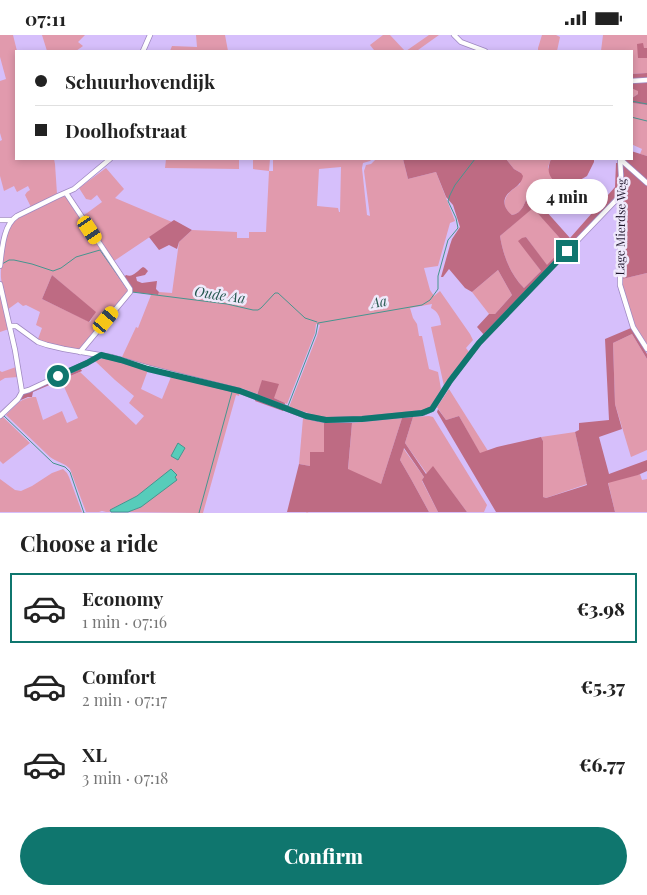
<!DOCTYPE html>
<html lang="en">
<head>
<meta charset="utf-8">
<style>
  :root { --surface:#fff; --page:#f6f6f6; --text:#222; --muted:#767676; --line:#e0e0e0; --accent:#0f766e }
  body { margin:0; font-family:"Playfair Display",serif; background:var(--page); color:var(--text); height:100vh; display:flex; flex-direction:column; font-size:19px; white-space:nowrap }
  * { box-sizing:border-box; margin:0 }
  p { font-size:16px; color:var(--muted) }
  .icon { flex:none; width:28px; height:28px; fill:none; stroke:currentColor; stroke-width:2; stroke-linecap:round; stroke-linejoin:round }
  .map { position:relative; height:478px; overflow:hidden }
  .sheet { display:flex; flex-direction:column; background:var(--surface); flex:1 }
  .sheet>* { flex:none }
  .hud { position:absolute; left:15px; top:15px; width:618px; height:110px; border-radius:0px; box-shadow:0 2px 8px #0003; display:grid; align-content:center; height:110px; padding:0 20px; background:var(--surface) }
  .end { position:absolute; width:22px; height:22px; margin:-11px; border:6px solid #0f766e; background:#fff; box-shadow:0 0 0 2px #fff }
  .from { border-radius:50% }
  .bubble { position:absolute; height:35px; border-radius:18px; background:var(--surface); box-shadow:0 2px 8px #0003; font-size:16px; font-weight:800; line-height:35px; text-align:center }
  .car { position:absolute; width:15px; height:30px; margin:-15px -8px; border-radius:6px; box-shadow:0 0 4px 1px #0007; background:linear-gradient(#f5c518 24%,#345 0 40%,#f5c518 0 76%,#345 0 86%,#f5c518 0) }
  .hud b { display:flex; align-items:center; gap:18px; height:48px; font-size:19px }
  .hud b+b { border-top:1px solid var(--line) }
  .hud i { width:12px; height:12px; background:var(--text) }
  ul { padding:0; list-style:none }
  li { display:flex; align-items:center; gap:15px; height:70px; margin:0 10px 8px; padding:0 10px; border:2px solid transparent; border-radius:0px }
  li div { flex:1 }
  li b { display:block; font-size:19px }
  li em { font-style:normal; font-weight:800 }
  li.active { border-color:var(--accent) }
  li>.icon { width:45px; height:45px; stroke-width:1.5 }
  h2 { padding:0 20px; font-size:22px; line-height:60px }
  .primary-button { display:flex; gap:10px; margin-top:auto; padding:10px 20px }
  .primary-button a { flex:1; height:58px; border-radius:30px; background:var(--accent); color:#fff; font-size:20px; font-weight:800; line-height:58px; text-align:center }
  .status { display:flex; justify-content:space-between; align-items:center; height:35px; padding:0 25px; background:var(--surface); direction:ltr }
  .status svg { height:14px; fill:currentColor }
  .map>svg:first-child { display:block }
</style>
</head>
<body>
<div class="status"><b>07:11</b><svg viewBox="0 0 49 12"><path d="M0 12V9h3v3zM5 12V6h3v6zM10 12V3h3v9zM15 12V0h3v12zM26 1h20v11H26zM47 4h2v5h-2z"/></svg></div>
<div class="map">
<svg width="647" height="478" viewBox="0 0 647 478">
  <rect width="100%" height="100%" fill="#d6bffb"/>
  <g fill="#e19aad" fill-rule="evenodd">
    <polygon points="0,0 13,0 17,16 16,16 16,124 54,124 55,129 57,159 31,172 25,160 27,157 30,155 28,151 17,157 14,151 4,156 0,141 0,106 2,105 0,98 0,46 6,44 0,22"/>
    <polygon points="42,0 85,0 78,7 83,11 76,16 47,16"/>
    <polygon points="196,0 225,0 228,16 170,16 172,11 197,12"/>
    <polygon points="383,0 390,0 405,16 372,16 374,15 370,10"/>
    <polygon points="429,0 439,0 418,15 415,16 406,16"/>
    <polygon points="542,0 556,0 560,2 557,16 538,16 538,13"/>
    <polygon points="603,0 647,0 647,13 644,13 638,23 647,23 647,38 631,39 631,16 601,16"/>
    <polygon points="631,53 638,55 638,59 632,63 633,68 647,70 647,121 640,119 642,114 631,109"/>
    <polygon points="166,124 239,124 239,134 165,133"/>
    <path d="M253 124H270L269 136H273V124H372L370 126 363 128 362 133 367 180 370 181 364 136 366 130 371 129 376 124H403L408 144 436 137 455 186 450 188 438 231 424 233 430 255 434 261 440 256 470 299 473 305 466 313 469 317 444 351 431 292 441 290C440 281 438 277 431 273L432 269 410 273 413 283 417 289 419 301H422L429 334 438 337 441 354 431 372 424 375 370 381 334 384 324 383 289 372 317 301 320 290 316 289 315 298 287 369 274 363 263 345 257 359 241 353 239 361 236 360 203 478 128 477 141 472 171 435 137 461 110 475 111 477H106L102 476 99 477H86L70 434C65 428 57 427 50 422L6 380C16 370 21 362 36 362L43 385 62 376 67 388 78 383 61 345 80 337 136 390 144 381 129 368 134 361 115 345 95 326C110 319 133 331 148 335L141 354 162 364 171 342 203 349 205 347 153 333 122 322 136 292 138 293 151 260H158L159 257 172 258 179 207 192 195 237 197V203H249V197H266L269 136 253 134ZM341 132 340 177H339L338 173 317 171 319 134Z"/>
    <path d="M506 124H551L548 132 553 145 539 155 529 159C524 168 523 178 512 180 508 178 507 175 505 171 503 159 513 155 520 149L521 138 514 134Z"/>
    <polygon points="106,133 124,154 115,163 172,187 114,226 83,181 102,167 97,160 91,165 86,164 79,153"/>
    <path d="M63 161 67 162 101 213 100 215 128 256 79 314H77L51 310 38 304 42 293 36 290 40 277 26 270 23 271 18 267 7 275C5 264 2 254 1 243 0 227 5 198 14 185ZM52 240 95 277 90 287 42 264Z"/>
    <path d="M533 172 566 210 547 231 526 202 519 206 541 236 524 253C510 239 503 220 500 201Z"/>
    <polygon points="498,235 512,260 495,279 489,279 472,257"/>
    <polygon points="647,238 647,309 636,292 623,255 622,244"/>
    <polygon points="0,258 9,294 0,297"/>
    <polygon points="632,299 647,324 647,415 631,422 615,369 613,308"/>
    <polygon points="16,332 18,342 5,343 0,346 0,336 2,337"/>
    <polygon points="449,354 488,416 480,419 459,381 446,385 437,372"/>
    <polygon points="2,381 30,408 3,429 0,426 0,383"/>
    <polygon points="429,381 433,382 487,470 484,477 467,477 433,432 427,439 405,408 413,382"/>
    <polygon points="303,383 324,388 324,417 310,431 299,429"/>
    <polygon points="402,383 381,449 306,478 348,435 352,388"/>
    <polygon points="575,397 587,449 546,463 542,462 543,406 541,402"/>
    <polygon points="403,413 424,442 422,446 438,477 429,477 411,444 400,425"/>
    <polygon points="63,434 67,438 69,442 82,477 0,477 0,444 15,455 21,456 32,451 52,438"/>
    <polygon points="640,439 642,445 647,444 647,477 615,477 608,447"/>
  </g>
  <g fill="#be6b83" fill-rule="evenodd">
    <polygon points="643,8 644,13 647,13 647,23 638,23 637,9"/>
    <polygon points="647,38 647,70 633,68 632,63 638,59 638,56 631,53 631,39"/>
    <polygon points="631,116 647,121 647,238 622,244 623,129 622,124 631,124"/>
    <path d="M403 124H506L514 134 521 138 523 141C521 155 501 155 505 171 507 175 508 177 512 180 523 178 524 168 529 159L539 155 553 145C547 138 548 132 551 124H594V127L587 141 573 149 566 150 560 147 553 150 537 166 570 203 615 152 616 128H619V158L485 301 477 292 489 279H495L512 260 498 235 472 257 465 253 449 234 443 242H441L450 210 452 204 460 192 453 170 446 162 436 137 408 144ZM533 173 566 210 547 230 526 202 522 203 518 206 541 236 524 253C510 239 503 220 500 201Z"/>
    <polygon points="174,185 192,195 179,207 177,214 169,210 159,215 149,202"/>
    <path d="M143 232 145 233 148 236 145 240 136 242 137 246 142 248 157 246 156 254 159 257 158 260 132 257V253L124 242 126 240C133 243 137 236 143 232Z"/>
    <polygon points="52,240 96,277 89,287 42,264"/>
    <polygon points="631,293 647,319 647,324 632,299 613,308 615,369 622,394 599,402 609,439 647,425 647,436 638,440 608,448 615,477 496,477 437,377 438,374 446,385 459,381 480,418 497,412 541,402 543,406 543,462 546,463 587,450 575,397 579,395 579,388 609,385 605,304"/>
    <polygon points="80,333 82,336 33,357 32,362 28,362 21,365 22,359"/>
    <polygon points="262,345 279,349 274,363 285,368 283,376 255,366"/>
    <polygon points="413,382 405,408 426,439 433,431 467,477 438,477 422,445 424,442 404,413 400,425 411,444 429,477 287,477 299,429 310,431 310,417 324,417 324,388 352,388 348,434 381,449 402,383"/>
  </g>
  <g fill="#57ccba" stroke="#46958f">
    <polygon points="178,408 185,413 178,425 171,421"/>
    <polygon points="171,434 177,440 175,442 177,445 141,472 128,477 111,477 110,475 137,461"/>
  </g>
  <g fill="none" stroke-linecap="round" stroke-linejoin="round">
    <g stroke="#46958f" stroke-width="1">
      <polyline points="631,66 647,69"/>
      <polyline points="631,82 647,86"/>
      <polyline points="2,229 9,225 14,225 32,229 53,236 61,233 76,222 100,215 128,255"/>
      <polyline points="132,257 227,269 253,275 258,275 261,273 275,258 278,258 305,283 317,287"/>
      <polyline points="235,353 288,371 316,299 318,288 422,270 430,265 438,254 438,241 448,205 458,193 456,183 448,166 450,160 455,150 475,124"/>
      <polyline points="3,380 53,428 65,432 70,437 84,478"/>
      <polyline points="199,478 232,357"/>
    </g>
    <g stroke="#9f89c2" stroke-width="6">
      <g id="minor">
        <polyline points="454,0 461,7 485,16"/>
        <polyline points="143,16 150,0"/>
        <polyline points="631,46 647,45"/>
        <polyline points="620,124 621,140 620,250 633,292 647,314"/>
        <polyline points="620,124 647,148"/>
        <polyline points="66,158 130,254 130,257 80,317"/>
        <polyline points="0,185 11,185"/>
        <path d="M0 231C2 215 3 190 17 181L58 161 74 154 110 124"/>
        <polyline points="0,249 15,315 22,357"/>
        <polyline points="10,291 16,291 38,307 47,310 64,314 111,322 149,333 240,356 306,381 319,384 326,385 362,384 423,378 432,374 450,346 479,308 621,160"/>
        <polyline points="22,357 29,355 87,328 101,320"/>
        <polyline points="0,381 18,364 22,357"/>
      </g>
    </g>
    <use href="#minor" stroke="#fff" stroke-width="4.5"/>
  </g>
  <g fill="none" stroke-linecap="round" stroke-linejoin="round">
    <polyline stroke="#0f766e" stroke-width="6" points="58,341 87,328 101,320 121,325 148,334 240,356 306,381 326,385 362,384 422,378 432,374 450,346 479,308 567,216"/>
  </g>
  <g text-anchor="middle" stroke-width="5" stroke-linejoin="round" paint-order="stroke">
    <g font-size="12" fill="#1f162c" stroke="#efe9fb">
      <text transform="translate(621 192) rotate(-89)" y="4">Lage Mierdse Weg</text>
    </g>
    <g font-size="14" font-style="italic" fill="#25574f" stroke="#efe9fb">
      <text transform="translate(220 260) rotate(8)" y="5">Oude Aa</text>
      <text transform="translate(379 267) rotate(-10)" y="5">Aa</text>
    </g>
  </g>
</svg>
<i class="end from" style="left:58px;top:341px"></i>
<i class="end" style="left:567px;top:216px"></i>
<div class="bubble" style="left:526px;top:144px;width:82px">4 min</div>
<i class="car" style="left:90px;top:195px;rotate:146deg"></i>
<i class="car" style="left:106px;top:285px;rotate:40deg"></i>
<div class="hud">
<b><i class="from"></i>Schuurhovendijk</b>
<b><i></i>Doolhofstraat</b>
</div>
</div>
<section class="sheet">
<h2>Choose a ride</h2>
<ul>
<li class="active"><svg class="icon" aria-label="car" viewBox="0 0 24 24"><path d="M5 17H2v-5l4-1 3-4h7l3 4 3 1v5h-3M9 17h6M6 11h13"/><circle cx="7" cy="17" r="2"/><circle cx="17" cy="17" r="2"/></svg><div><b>Economy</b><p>1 min · 07:16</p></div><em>€3.98</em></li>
<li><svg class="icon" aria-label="car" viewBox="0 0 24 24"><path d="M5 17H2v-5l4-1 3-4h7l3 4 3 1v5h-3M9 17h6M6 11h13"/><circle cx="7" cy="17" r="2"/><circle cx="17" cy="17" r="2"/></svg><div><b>Comfort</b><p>2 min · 07:17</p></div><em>€5.37</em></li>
<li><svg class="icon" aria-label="car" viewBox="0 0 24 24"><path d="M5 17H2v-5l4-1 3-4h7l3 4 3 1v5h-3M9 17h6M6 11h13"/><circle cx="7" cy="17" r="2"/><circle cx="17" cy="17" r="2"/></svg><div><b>XL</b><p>3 min · 07:18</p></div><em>€6.77</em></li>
</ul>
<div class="primary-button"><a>Confirm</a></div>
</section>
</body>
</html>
